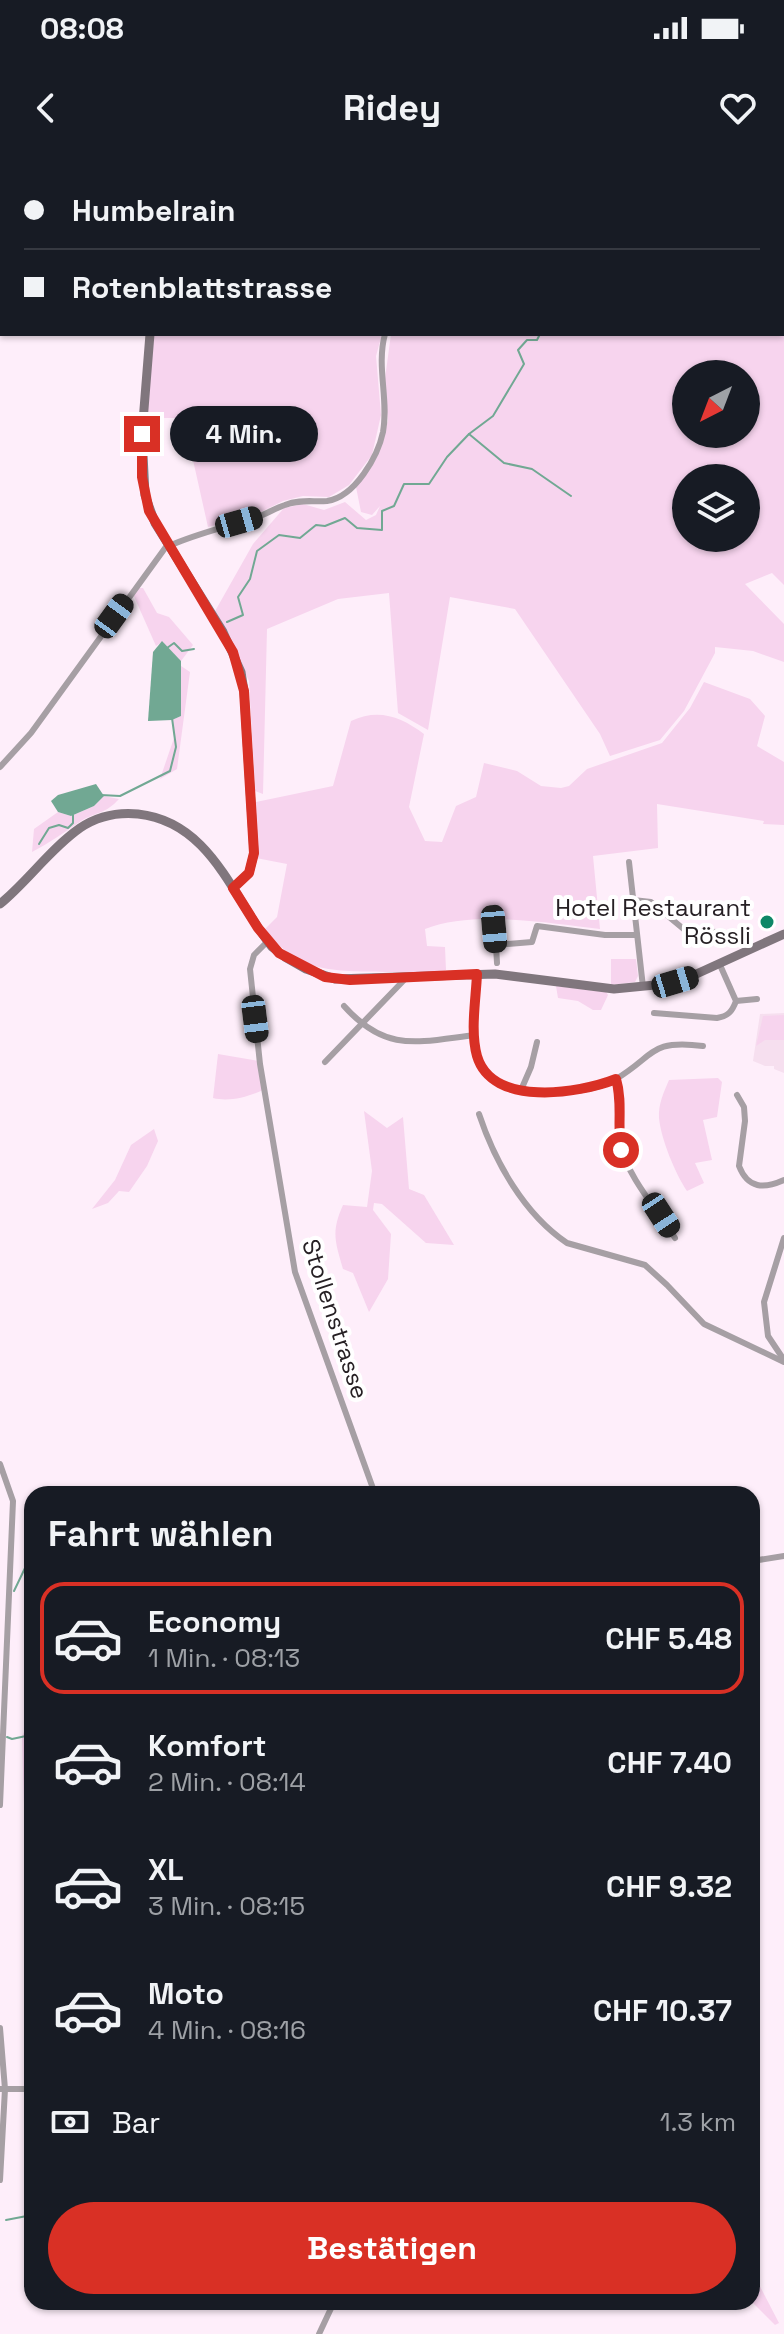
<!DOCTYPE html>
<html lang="de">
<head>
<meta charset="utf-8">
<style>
  :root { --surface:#171b24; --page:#242831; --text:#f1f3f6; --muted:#9ea1a6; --line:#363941; --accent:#d93025 }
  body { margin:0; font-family:"Space Grotesk",sans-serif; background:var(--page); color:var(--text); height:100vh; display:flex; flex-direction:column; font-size:30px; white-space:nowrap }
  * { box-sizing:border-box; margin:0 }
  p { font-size:26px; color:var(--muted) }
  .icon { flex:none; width:44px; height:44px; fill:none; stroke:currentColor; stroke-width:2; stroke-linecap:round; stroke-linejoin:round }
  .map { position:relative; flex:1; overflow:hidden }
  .details { position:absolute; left:24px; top:1326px; width:736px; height:824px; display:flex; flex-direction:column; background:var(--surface); border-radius:24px; box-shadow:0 2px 6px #0004 }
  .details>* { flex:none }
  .top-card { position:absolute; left:0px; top:0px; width:784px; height:176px; box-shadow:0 2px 6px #0004; display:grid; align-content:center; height:176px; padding:0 24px; background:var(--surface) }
  .needle { width:52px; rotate:222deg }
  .fabs { position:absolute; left:672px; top:200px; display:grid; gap:16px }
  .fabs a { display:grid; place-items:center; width:88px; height:88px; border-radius:50%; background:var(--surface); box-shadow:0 2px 6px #0004; font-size:40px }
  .end { position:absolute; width:36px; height:36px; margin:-18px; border:10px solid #d93025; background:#fff; box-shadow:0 0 0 4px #fff }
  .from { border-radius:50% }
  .bubble { position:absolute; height:56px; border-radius:28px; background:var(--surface); box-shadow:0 2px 6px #0004; font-size:26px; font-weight:700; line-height:56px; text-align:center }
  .car { position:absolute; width:24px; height:48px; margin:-24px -12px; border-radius:10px; box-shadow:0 0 6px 2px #0007; background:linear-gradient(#222 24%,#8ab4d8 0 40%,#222 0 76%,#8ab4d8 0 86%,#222 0) }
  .top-card b { display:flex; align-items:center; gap:28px; height:76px; font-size:30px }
  .top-card b+b { border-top:2px solid var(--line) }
  .top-card i { width:20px; height:20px; background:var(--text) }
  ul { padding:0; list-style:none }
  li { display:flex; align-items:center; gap:24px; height:112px; margin:0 16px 12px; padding:0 8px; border:4px solid transparent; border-radius:24px }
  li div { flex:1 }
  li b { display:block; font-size:30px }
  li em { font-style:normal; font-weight:700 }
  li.current { border-color:var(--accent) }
  li>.icon { width:72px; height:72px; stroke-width:1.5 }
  h2 { padding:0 24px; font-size:36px; line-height:96px }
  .pay { display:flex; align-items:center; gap:20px; height:88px; padding:0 24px; font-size:30px }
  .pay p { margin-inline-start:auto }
  .button { display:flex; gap:16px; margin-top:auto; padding:16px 24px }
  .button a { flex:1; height:92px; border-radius:48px; background:var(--accent); color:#fff; font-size:32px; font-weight:700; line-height:92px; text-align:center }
  .status { display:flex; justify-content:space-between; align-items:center; height:56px; padding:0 40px; background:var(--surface); direction:ltr }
  .status svg { height:22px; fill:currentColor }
  header { display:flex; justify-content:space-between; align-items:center; height:104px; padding:0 24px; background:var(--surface); font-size:36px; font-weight:700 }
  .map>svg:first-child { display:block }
</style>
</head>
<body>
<div class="status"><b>08:08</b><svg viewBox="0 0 49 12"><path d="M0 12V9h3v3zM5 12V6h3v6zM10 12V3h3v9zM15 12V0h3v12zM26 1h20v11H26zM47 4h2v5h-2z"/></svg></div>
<header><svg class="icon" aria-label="back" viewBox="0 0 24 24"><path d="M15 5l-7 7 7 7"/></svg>Ridey<svg class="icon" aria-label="heart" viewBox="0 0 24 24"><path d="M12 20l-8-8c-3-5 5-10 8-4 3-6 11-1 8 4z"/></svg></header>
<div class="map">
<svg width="784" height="2174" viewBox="0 0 784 2174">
  <rect width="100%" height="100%" fill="#feeefa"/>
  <polygon fill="#f6dfef" points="784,853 784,913 774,909 774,906 765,906 753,901 760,854"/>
  <g fill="#f7d4ee" fill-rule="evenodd">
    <polygon points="124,0 412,0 412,2"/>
    <path d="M415 0H784V425L772 413 745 424 784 464V502L753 491 715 487V493L684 551 660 580 610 596 600 574 515 449 450 437 428 570 398 553 389 433 338 439 267 469 263 634 255 631 249 521 228 476 214 453 253 384 284 348 303 344 324 350 345 342 366 360 376 355 380 346 372 355 361 352 356 327 377 297 388 261 384 226 391 174H782V2H415ZM686 214H746V274H686ZM686 318H746V378H686Z"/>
    <polygon points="154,174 382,174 376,196 381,255 372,295 349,325 329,337 303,336 283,341 259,353 208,367 193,300 194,258 146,258"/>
    <polygon points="138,428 143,428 157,453 169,457 193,485 181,501 162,482 156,486 133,434"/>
    <polygon points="181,506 190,512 177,609 160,619 174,578 172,560 181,556"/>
    <path d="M704 522 750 539 765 556 757 586 784 602V665L763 664 764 661 657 644 658 688 593 696 600 769C549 763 473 750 425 769L427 786 445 787 446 810C426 814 409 812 390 812 339 811 298 815 265 769L277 757 287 704 256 698V642L333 626 351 561C379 548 401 557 424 574L409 647 425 681 442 682 456 646 476 637 484 603 517 611 541 626 561 628 569 626 587 609 662 583 690 548Z"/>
    <path d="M104 636 119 639C104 655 98 651 81 661 65 672 49 683 32 692L34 669 58 652 71 656 94 646Z"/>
    <polygon points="611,799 636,799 638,816 635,822 611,825"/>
    <polygon points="556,826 606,832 608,835 601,850 593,850 578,841 558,838"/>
    <polygon points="784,855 784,880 765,880 756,886 763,856"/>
    <path d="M218 894 259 901 263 930C248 937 229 942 213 938Z"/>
    <path d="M718 918 722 922 717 957 703 960 712 1000 695 1003 704 1023 687 1031C675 1013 661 979 659 958 658 944 664 932 669 920Z"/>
    <path d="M364 951 387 968 403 957 409 1029 424 1035 454 1085 426 1083 382 1044 374 1043 373 1050 391 1074 388 1119 369 1152 353 1113 343 1109C335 1081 331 1072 343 1045L367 1047 372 1011Z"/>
    <polygon points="154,969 158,981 147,1006 129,1032 119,1031 108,1043 92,1049 115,1020 131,985"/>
    <polygon points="32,1557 32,1756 27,1748 22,1576"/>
    <polygon points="752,2111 779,2163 775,2165 752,2142"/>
  </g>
  <g fill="#71a893">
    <polygon points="162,481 181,501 181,556 172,560 148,561 153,492"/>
    <polygon points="96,624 104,636 94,646 71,656 58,652 51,641 58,635"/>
  </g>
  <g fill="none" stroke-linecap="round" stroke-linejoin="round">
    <g stroke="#71a893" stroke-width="2">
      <polyline points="469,274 504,303 532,309 571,336"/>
      <polyline points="227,462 243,455 238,437 250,419 257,391 279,375 300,378 316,365 325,366 345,358 357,368 382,370 382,351 394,346 404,324 429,324 447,297 469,274 493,256 524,204 518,190 527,180 537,180 540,174"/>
      <polyline points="167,488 174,483 182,491 194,489"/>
      <polyline points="101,635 120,636 170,611 176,587 172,558"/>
      <polyline points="39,684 49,668 59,665 68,668 73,663 73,655"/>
      <polyline points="14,1431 26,1406 32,1401"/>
      <polyline points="7,1577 12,1579 26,1576 32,1578"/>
      <polyline points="25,1987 32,1984"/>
      <polyline points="6,2060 32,2055"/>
    </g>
    <g stroke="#a69fa4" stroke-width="6">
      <polyline points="436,2 436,0"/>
      <path d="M169 386C198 373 227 367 257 357 267 354 275 348 285 345 299 339 313 342 327 341 355 337 378 296 383 272 389 239 376 207 385 174"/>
      <polyline points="0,607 31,573 168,384"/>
      <polyline points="629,702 643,827"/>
      <polyline points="633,740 651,742 686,771 717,772"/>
      <polyline points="494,769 496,785 532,782 537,766 605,775 637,775"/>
      <polyline points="268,781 254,795 250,809 260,904 295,1112 375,1334"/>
      <polyline points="496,785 497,803"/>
      <path d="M477 814C476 854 461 918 514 930 524 932 535 931 545 931 569 932 594 932 616 919 655 896 649 879 703 886"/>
      <polyline points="736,841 757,839"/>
      <path d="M344 846C386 893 417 882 475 875"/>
      <path d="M654 853 717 858C728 856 732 852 736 841L720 805"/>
      <polyline points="325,902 406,818"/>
      <path d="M616 919C623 942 615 965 621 987 628 1017 659 1052 675 1078"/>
      <polyline points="521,930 531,907 537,882"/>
      <path d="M737 935 744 947 745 961 739 1006C748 1029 764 1029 784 1020"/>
      <path d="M479 954C495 1002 524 1054 567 1083L645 1105 667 1125 704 1164 784 1202"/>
      <polyline points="784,1078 764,1142 768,1176 784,1200"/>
      <polyline points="0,1304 13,1341 0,1645"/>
      <polyline points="752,1401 784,1396"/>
      <polyline points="0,1868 5,1929 0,2020"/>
      <polyline points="0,1929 32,1929"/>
      <polyline points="752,2026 755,2031"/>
      <polyline points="319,2174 334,2142"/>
    </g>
    <g stroke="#80767d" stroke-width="9">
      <polyline points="119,0 119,2"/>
      <polyline points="150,174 142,274 145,335 155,363 223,472 241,512 244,531 254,693 249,713 233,728"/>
      <path d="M0 744C28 721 50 689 80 668 98 656 117 652 138 654 211 662 232 737 272 787L285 797 306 809 335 819 495 814 614 829 655 825 692 816 784 774"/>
    </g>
  </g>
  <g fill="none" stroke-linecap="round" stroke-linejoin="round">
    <path stroke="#d93025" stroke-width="10" d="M142 274V317L149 351 233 492 244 531 254 693 249 713 233 728 258 768 279 793 325 817 350 820 477 814C476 839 470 871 477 896 492 947 578 934 616 919 623 942 617 966 621 990"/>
  </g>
  <circle fill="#0e8767" stroke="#fff" stroke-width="3" cx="767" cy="762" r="8"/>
  <g text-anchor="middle" stroke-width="8" stroke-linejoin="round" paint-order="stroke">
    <g font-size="24" fill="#262024" stroke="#fff" text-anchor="end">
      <text x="751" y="756">Hotel Restaurant<tspan x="751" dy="28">Rössli</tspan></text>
    </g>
    <g font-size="24" fill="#262024" stroke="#fff">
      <text transform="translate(335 1159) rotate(72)" y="8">Stollenstrasse</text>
    </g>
  </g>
</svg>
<div class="fabs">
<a><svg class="needle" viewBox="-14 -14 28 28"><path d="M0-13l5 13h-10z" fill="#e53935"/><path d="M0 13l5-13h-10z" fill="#9ea1a6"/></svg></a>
<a><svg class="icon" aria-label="layers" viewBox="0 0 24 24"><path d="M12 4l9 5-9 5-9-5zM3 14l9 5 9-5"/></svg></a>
</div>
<i class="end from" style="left:621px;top:990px"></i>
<i class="end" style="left:142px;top:274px"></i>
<div class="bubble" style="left:170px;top:246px;width:148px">4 Min.</div>
<i class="car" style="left:239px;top:362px;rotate:74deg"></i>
<i class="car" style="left:114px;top:456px;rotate:36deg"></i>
<i class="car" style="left:494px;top:769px;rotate:175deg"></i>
<i class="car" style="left:675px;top:822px;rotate:73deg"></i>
<i class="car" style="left:255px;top:859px;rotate:173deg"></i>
<i class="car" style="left:661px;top:1055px;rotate:147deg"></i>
<div class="top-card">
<b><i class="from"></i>Humbelrain</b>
<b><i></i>Rotenblattstrasse</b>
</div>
<section class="details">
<h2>Fahrt wählen</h2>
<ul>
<li class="current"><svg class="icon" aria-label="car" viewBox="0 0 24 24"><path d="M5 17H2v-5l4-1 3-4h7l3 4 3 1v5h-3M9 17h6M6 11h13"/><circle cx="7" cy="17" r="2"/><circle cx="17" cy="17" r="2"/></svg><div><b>Economy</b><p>1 Min. · 08:13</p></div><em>CHF 5.48</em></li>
<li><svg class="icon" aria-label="car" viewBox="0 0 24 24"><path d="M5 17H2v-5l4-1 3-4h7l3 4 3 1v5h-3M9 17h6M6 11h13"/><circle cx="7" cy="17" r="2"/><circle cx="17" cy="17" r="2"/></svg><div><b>Komfort</b><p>2 Min. · 08:14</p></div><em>CHF 7.40</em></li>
<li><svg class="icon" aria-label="car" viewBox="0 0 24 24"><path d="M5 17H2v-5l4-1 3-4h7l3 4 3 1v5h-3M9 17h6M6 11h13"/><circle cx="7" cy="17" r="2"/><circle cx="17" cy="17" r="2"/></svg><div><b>XL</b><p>3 Min. · 08:15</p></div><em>CHF 9.32</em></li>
<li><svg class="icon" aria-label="car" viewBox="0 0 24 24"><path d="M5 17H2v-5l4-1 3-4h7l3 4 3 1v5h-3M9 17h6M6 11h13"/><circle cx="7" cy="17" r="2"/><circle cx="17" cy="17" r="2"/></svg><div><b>Moto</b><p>4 Min. · 08:16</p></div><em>CHF 10.37</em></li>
</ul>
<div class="pay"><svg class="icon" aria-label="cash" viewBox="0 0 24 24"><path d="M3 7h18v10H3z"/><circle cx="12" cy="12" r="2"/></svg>Bar<p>1.3 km</p></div>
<div class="button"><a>Bestätigen</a></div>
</section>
</div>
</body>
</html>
